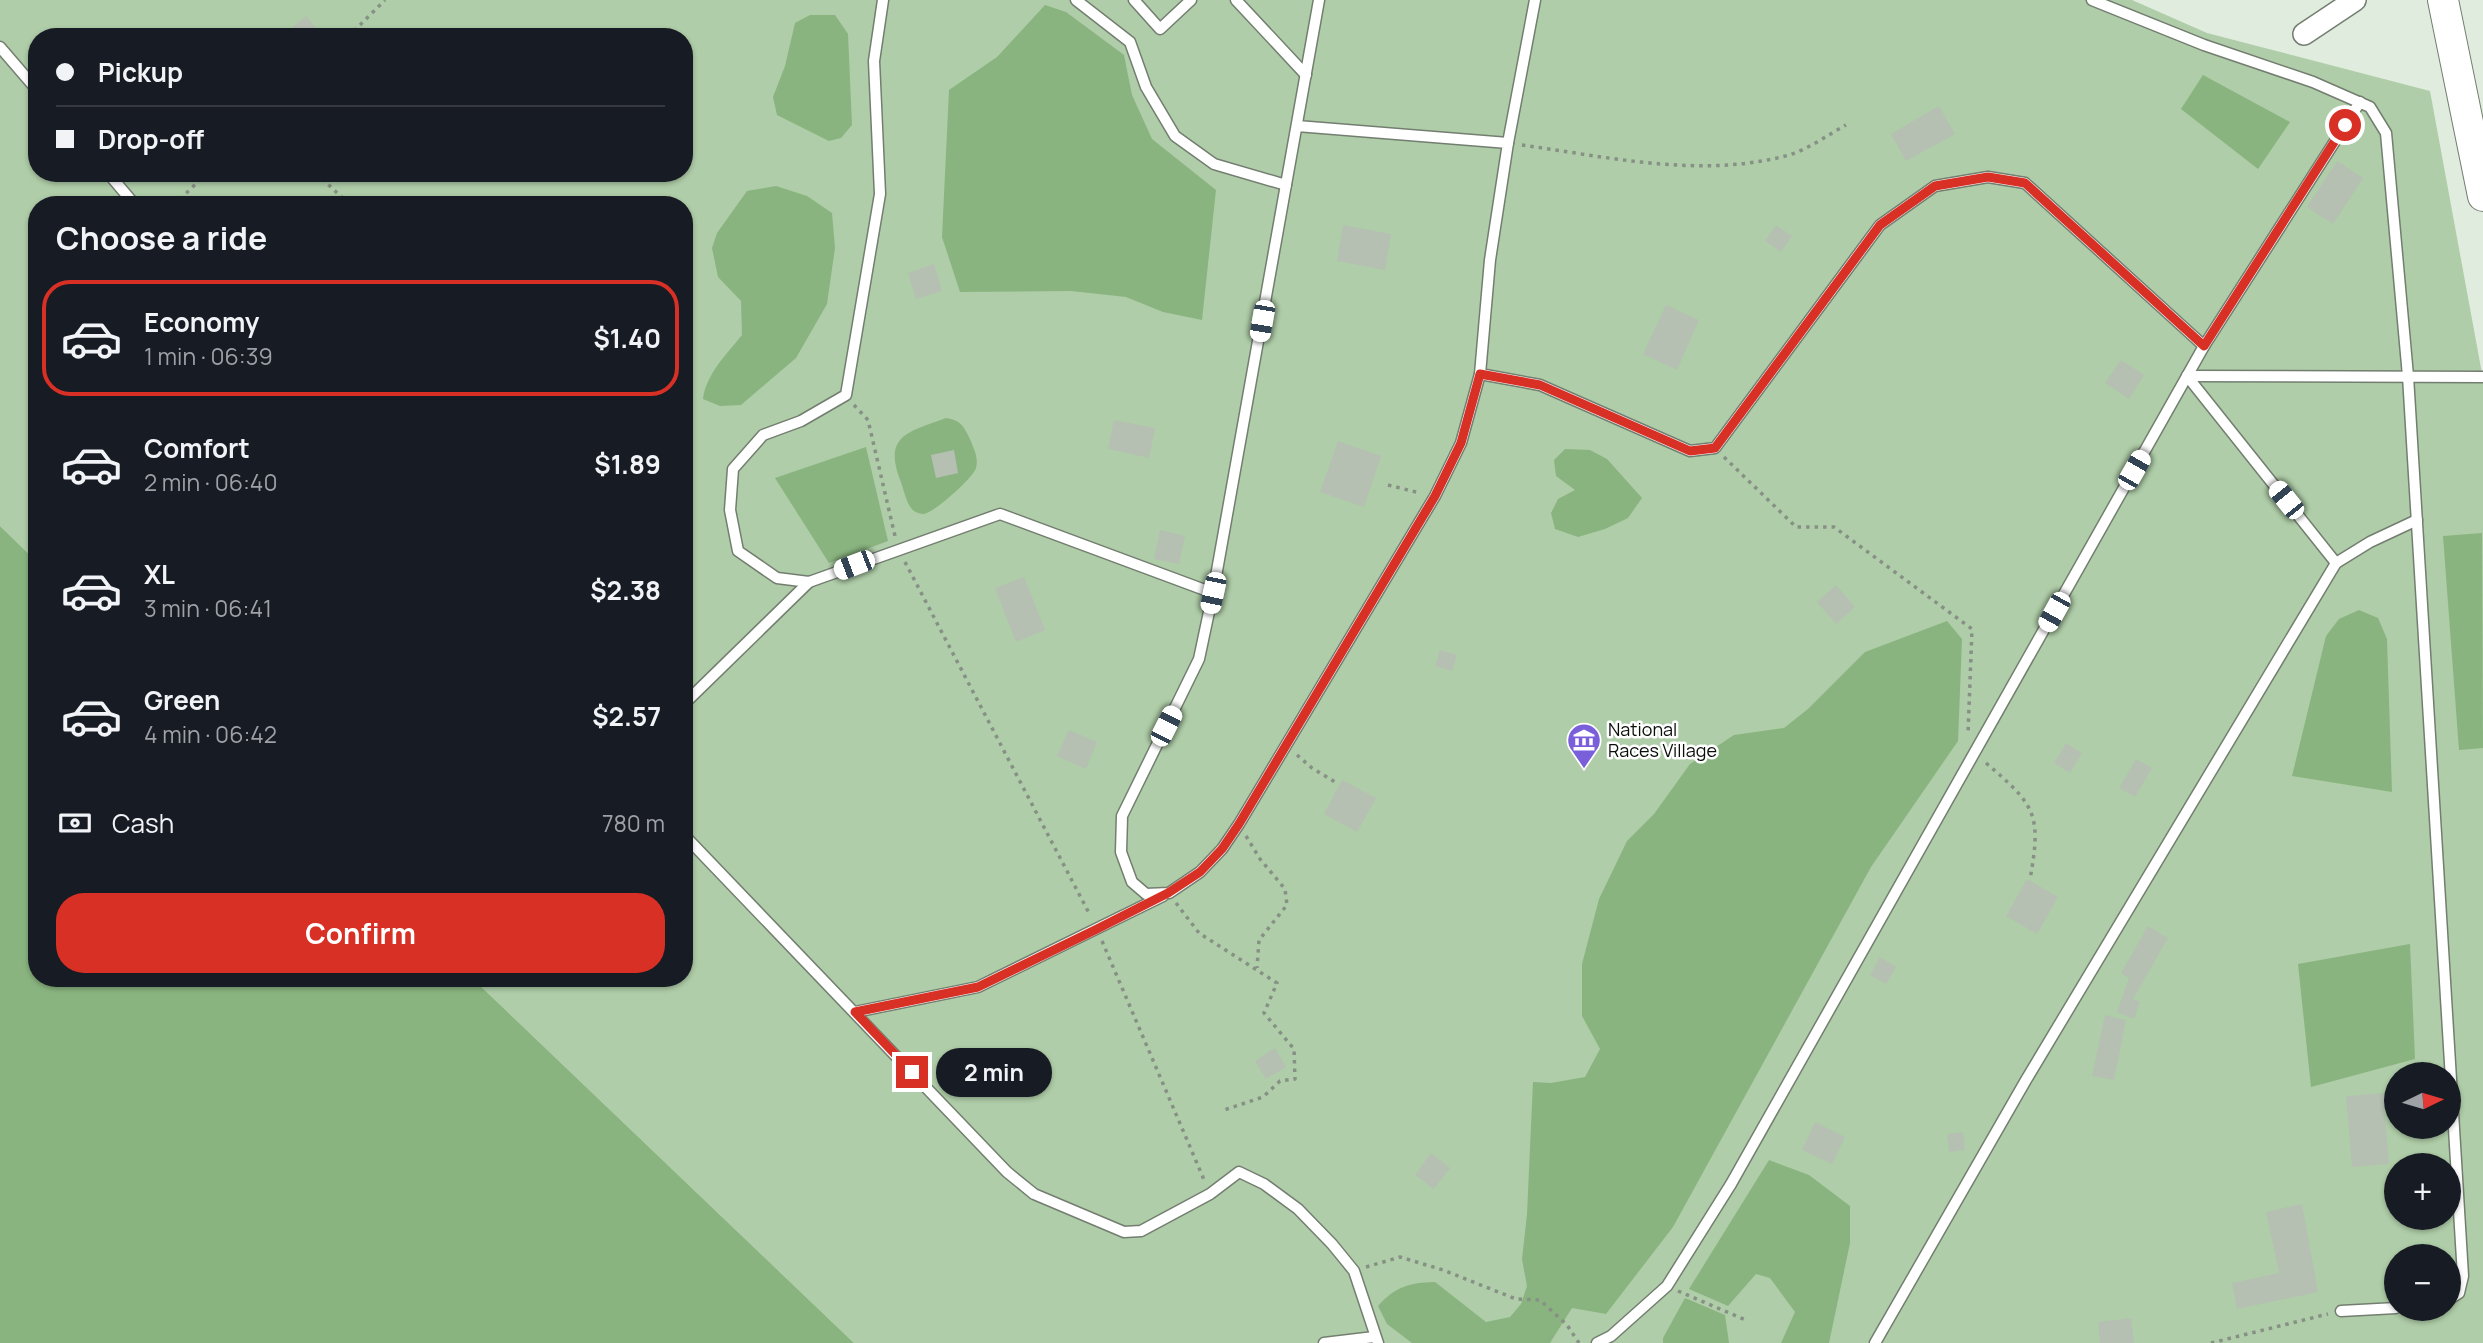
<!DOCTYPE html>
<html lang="en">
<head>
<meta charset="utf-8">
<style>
  :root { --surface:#171b24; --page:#242831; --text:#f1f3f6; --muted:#9ea1a6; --line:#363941; --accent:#d93025 }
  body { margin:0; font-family:Manrope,sans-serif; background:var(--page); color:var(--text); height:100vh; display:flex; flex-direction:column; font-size:26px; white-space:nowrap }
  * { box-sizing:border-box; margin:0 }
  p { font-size:23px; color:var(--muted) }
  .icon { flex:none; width:38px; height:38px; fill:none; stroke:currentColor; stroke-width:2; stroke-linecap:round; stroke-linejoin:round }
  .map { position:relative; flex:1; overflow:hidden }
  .side { position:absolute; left:28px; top:196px; width:665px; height:791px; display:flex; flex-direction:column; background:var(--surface); border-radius:28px; box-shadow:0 2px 5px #0004 }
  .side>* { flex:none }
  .hud { position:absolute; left:28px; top:28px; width:665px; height:154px; border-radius:28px; box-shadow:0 2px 5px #0004; display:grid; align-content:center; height:154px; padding:0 28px; background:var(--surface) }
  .needle { width:46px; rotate:85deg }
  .controls { position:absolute; left:2384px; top:1062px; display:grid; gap:14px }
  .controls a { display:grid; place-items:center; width:77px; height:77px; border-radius:50%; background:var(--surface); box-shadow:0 2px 5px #0004; font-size:35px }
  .end { position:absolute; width:32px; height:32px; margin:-16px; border:9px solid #d93025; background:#fff; box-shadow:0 0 0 4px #fff }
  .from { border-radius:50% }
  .bubble { position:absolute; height:49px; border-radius:24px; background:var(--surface); box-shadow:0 2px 5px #0004; font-size:23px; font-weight:700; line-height:49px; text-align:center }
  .car { position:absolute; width:21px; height:42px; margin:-21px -10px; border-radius:9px; box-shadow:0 0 5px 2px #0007; background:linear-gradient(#fff 24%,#345 0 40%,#fff 0 76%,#345 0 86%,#fff 0) }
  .hud b { display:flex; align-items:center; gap:24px; height:66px; font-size:26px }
  .hud b+b { border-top:2px solid var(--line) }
  .hud i { width:18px; height:18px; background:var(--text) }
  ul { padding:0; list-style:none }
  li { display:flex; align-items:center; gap:21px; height:116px; margin:0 14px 10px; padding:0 14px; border:4px solid transparent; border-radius:28px }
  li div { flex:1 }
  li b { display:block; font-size:26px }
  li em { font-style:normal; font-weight:700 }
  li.active { border-color:var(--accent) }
  li>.icon { width:63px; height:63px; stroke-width:1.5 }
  h2 { padding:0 28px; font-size:32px; line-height:84px }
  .pay { display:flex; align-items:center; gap:18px; height:77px; padding:0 28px; font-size:26px }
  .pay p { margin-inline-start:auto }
  .cta { display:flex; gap:14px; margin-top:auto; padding:14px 28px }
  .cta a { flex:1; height:80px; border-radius:28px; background:var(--accent); color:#fff; font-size:28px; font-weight:700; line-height:80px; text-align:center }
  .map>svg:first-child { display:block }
</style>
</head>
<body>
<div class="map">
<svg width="2483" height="1343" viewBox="0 0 2483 1343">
  <rect width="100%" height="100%" fill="#e0ecdd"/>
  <path fill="#afcda8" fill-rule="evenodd" d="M0 0H2132L2207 33 2430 91 2483 379V1343H854L472 978H684V205H37V562L0 526ZM37 37H684V173H37ZM2396 1074H2448V1127H2396ZM2396 1166H2448V1218H2396ZM2396 1256H2448V1309H2396Z"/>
  <g fill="#89b47f">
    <polygon points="1045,5 1066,12 1124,55 1132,95 1152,139 1216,190 1202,320 1163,312 1126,297 1071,291 960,292 942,237 949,90 997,57"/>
    <polygon points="810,15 835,15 848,34 852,125 841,138 829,141 777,115 773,97 785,66 795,23"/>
    <polygon points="2203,75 2290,122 2258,169 2181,109"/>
    <path d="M776 186 807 196 832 213 835 248 827 304 796 358 741 405 720 406 703 399C706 374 727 354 742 335L741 301 718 277 712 248 717 233 747 191Z"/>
    <path d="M946 418C960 420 963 425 969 437 973 447 979 457 976 468 973 478 935 512 924 514 921 514 917 513 914 511 907 506 904 491 901 482 882 435 909 432 946 418Z"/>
    <polygon points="866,447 888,541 829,563 775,478"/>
    <polygon points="1565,449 1590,450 1607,459 1642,498 1628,518 1605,529 1578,537 1555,529 1551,513 1558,499 1575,490 1556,476 1554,460"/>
    <polygon points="0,526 37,562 37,978 472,978 854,1343 0,1343"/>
    <polygon points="2482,533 2483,748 2459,750 2443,536"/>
    <polygon points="2359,610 2378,618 2387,639 2392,792 2292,776 2326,636 2339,619"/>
    <path d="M1947 621 1962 639 1958 741 1871 867 1673 1227 1606 1314 1572 1308 1550 1343H1412L1387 1324 1378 1306C1396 1286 1409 1283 1435 1282L1486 1322 1510 1317 1521 1304 1527 1286 1522 1259 1527 1214 1533 1082 1551 1083 1585 1077 1600 1049 1582 1016V964L1599 899 1627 841 1654 814 1690 764 1734 735 1784 728 1808 709 1865 652Z"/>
    <polygon points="2410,944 2415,1059 2311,1087 2298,964"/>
    <polygon points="1769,1160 1809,1175 1850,1206 1850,1243 1829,1343 1781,1343 1795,1312 1770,1278 1756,1274 1728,1306 1689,1289"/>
    <polygon points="1685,1298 1725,1315 1729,1343 1663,1343 1663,1338"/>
  </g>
  <g fill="#b5c0b2">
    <polygon points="306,16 323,37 299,37 292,28"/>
    <polygon points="1939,106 1955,134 1906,161 1891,134"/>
    <polygon points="2337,161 2363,178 2333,224 2307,207"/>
    <polygon points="1343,225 1391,234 1385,270 1337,261"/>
    <polygon points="1776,225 1792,236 1781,252 1765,241"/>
    <polygon points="934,264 942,291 916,299 908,273"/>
    <polygon points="1666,305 1699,320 1677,370 1643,354"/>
    <polygon points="2121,360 2144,375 2129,399 2105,383"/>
    <polygon points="1114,420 1155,428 1149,458 1108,449"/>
    <polygon points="1338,441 1381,456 1364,507 1320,492"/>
    <polygon points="954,450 958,473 936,478 931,455"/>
    <polygon points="1160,530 1185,536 1179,564 1154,559"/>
    <polygon points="1024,577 1045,630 1016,642 995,588"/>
    <polygon points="1836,585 1855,607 1836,624 1817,602"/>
    <polygon points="1440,650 1457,655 1452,671 1435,666"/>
    <polygon points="1069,730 1097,742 1086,769 1057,756"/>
    <polygon points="2066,743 2082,753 2070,773 2054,763"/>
    <polygon points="2136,759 2152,768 2135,797 2119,788"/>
    <polygon points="1342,780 1376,798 1357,832 1324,814"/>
    <polygon points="2027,879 2058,897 2037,934 2006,916"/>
    <polygon points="2148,926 2168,938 2133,999 2140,1002 2134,1019 2117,1012 2129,978 2121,973"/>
    <polygon points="1880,957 1896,967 1886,984 1870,975"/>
    <polygon points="2105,1015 2126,1020 2114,1080 2092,1076"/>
    <polygon points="1275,1048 1286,1067 1266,1079 1255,1061"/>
    <polygon points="2383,1093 2389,1164 2352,1167 2346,1096"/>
    <polygon points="1815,1122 1845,1137 1832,1164 1802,1150"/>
    <polygon points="1963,1132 1965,1150 1949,1152 1947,1134"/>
    <polygon points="1431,1153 1450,1168 1434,1189 1415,1175"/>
    <polygon points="2302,1204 2318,1292 2237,1309 2232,1283 2279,1273 2266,1212"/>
    <polygon points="2131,1318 2134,1343 2100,1343 2098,1322"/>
  </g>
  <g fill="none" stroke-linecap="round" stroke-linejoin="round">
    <g stroke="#737e70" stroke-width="13">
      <g id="service">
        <polyline points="883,0 874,61 880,194 846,395 801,421 763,435 733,469 730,510 738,551 777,578 809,582 1000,514 1213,593"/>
        <polyline points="1076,0 1130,42 1146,87 1175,136 1214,164 1286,185"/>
        <polyline points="1134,0 1160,29 1191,0"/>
        <polyline points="1236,0 1306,75"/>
        <polyline points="2092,0 2204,45 2313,82 2370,107 2386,133 2408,376 2463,1276 2459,1293 2448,1300"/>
        <polyline points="0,47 37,90"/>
        <polyline points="1297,126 1508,143 1490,260 1480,374 1461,443 1435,496 1239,824 1222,849 1200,872 1169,893 1146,894 1132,882 1121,852 1122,816 1199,659 1213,593 1319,0"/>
        <polyline points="1508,143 1535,0"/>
        <polyline points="108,173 135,205"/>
        <polyline points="2204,346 2360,102"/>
        <polyline points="1480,374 1540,385 1690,451 1715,448 1880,225 1935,186 1988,177 2025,183 2204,346 1731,1184 1667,1286 1611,1336 1597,1343"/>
        <polyline points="2187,376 2483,377"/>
        <polyline points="2187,376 2336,563"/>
        <polyline points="684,704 809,582"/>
        <polyline points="684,835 1007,1172 1034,1194 1124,1232 1141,1231 1210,1194 1239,1172 1264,1184 1298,1209 1332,1244 1354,1271 1378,1343"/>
        <polyline points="855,1012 978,987 1163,896"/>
        <polyline points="2341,1311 2396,1308"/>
        <polyline points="1324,1343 1374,1337"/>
        <polyline points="1875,1343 2026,1080 2336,563 2370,542 2417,520"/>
      </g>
    </g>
    <g stroke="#737e70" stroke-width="24">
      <polyline id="minor" points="2304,34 2355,0"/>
    </g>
    <g stroke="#737e70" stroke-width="32">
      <polyline id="secondary" points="2443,0 2483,196"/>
    </g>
    <g stroke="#879085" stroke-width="3.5" stroke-dasharray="3.5 5" stroke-linecap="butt">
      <polyline points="348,37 385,0"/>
      <path d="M1522 145C1609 157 1702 179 1789 155 1809 149 1829 134 1846 125"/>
      <polyline points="316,173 350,205"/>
      <polyline points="174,205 207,173"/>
      <polyline points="854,405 868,420 895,536"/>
      <polyline points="1724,457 1796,527 1834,527 1972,629 1968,734"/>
      <polyline points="1388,485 1420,493"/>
      <polyline points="905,562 1090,915"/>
      <polyline points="1297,755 1312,768 1335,782"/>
      <path d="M1986 763C2035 805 2042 814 2030 879"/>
      <polyline points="1246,836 1260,859 1285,889 1287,905 1259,940 1257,968"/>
      <polyline points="1176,903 1199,933 1277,983 1264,1013 1294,1049 1295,1079 1280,1081 1263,1097 1224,1110"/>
      <polyline points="1102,941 1205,1182"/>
      <polyline points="1366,1267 1400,1257 1443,1270 1516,1299 1540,1300 1567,1325 1579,1343"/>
      <polyline points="1678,1291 1748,1321"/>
      <polyline points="2211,1343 2328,1314"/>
    </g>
    <use href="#service" stroke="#fff" stroke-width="10"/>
    <use href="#minor" stroke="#fff" stroke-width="21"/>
    <use href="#secondary" stroke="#fff" stroke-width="30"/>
  </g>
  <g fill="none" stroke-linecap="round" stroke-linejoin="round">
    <polyline stroke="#d93025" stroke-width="9" points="912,1072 855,1012 978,987 1097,929 1168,893 1200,872 1222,849 1239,824 1435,496 1461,443 1480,374 1540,385 1690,451 1715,448 1880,225 1935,186 1988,177 2025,183 2204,346 2345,125"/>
  </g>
  <defs>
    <g id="museum-pin" transform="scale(1.75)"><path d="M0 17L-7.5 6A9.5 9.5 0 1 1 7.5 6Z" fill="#7a5fda" stroke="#fff"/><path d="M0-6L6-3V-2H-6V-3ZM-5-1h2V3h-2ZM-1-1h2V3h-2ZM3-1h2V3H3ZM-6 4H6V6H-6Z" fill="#fff"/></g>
  </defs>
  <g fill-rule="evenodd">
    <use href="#museum-pin" x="1584" y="740"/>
  </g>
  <g text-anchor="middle" stroke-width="5" stroke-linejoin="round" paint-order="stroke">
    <g font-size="18" fill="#0a0e09" stroke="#fff" text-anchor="start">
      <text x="1608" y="736">National<tspan x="1608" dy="21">Races Village</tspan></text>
    </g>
  </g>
</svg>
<div class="controls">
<a><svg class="needle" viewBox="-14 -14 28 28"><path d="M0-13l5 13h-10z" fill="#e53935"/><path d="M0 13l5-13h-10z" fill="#9ea1a6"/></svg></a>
<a>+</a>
<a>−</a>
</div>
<i class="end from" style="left:2345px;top:125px"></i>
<i class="end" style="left:912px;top:1072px"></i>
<div class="bubble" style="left:936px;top:1048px;width:116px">2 min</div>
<i class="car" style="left:1262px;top:321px;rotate:190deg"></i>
<i class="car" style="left:2134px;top:470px;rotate:30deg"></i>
<i class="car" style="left:2286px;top:500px;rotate:321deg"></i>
<i class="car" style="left:854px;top:565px;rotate:249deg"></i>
<i class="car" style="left:1213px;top:593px;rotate:192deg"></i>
<i class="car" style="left:2054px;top:612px;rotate:209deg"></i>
<i class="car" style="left:1166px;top:726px;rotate:27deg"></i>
<div class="hud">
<b><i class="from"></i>Pickup</b>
<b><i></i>Drop-off</b>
</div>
<section class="side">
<h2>Choose a ride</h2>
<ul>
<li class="active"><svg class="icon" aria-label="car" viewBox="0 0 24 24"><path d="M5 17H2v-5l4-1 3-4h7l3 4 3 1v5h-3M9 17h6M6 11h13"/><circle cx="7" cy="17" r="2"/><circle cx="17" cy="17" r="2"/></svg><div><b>Economy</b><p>1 min · 06:39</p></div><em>$1.40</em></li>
<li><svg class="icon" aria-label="car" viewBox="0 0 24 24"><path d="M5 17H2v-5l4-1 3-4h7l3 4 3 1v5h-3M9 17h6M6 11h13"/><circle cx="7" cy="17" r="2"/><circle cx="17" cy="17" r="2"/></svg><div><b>Comfort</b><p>2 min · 06:40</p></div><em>$1.89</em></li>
<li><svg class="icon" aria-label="car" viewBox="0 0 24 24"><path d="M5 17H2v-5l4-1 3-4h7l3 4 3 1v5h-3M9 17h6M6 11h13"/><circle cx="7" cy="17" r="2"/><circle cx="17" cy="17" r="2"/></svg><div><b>XL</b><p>3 min · 06:41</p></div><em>$2.38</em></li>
<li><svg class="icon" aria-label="car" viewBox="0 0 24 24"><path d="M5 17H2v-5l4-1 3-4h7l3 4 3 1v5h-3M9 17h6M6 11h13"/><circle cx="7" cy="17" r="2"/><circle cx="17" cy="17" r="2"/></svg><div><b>Green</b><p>4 min · 06:42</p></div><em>$2.57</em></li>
</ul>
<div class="pay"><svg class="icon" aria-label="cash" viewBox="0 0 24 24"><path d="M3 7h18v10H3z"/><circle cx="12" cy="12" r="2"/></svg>Cash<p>780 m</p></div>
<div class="cta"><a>Confirm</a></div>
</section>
</div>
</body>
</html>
